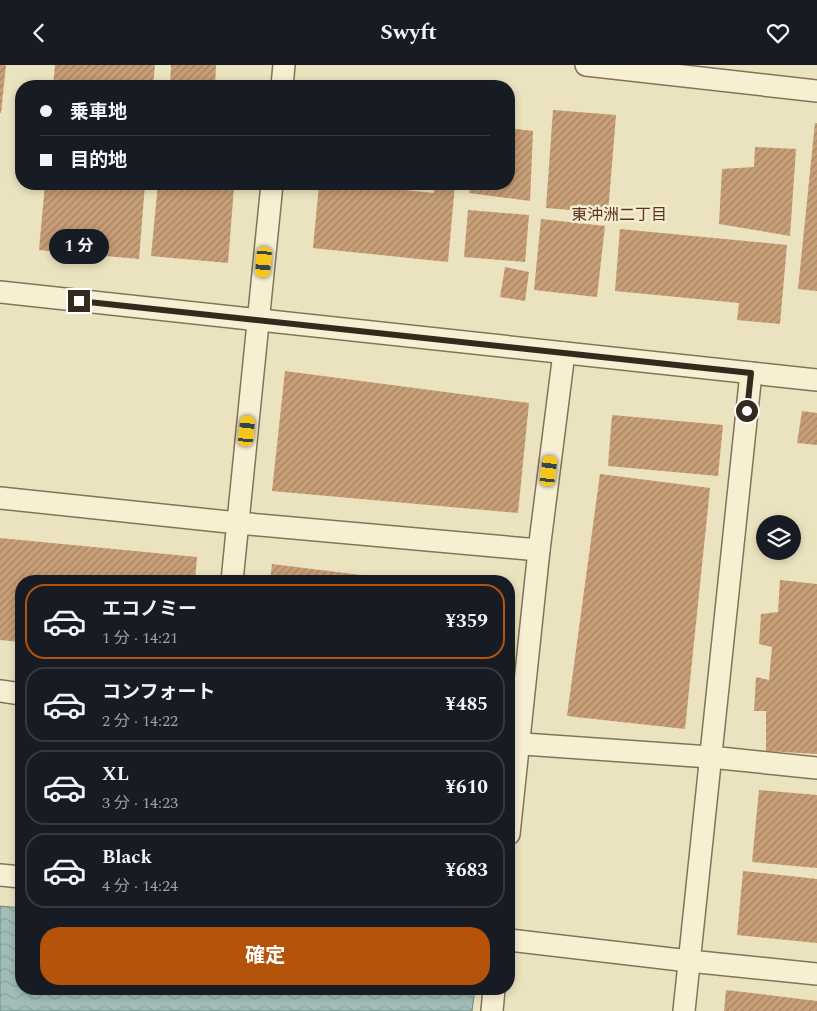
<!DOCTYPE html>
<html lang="ja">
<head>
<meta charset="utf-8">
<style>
  :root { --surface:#171b24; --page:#242831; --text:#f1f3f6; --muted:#9ea1a6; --line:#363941; --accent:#b45309 }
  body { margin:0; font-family:Spectral,"Noto Sans JP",serif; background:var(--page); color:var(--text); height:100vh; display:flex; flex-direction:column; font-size:19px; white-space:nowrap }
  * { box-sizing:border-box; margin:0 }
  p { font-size:16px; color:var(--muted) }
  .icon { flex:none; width:28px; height:28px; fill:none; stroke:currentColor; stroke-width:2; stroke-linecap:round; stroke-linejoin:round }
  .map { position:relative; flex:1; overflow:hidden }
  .sheet { position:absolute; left:15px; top:510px; width:500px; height:420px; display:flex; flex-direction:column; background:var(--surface); border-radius:20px; box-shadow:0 2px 8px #0003 }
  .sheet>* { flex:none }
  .top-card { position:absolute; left:15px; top:15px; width:500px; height:110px; border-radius:20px; box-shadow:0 2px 8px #0003; display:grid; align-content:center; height:110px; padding:0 25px; background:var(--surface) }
  .fabs { position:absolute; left:756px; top:450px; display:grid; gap:10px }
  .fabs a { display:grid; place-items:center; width:45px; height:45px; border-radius:50%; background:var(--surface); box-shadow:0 2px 8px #0003; font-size:25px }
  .end { position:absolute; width:22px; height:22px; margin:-11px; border:6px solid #33291c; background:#fff; box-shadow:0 0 0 2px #fff }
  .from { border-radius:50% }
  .bubble { position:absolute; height:35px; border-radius:18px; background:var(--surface); box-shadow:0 2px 8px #0003; font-size:16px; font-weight:700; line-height:35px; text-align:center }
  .car { position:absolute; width:15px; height:30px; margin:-15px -8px; border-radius:6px; box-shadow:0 0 4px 1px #0007; background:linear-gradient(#f5c518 24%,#345 0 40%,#f5c518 0 76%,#345 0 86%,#f5c518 0) }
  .top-card b { display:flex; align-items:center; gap:18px; height:48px; font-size:19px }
  .top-card b+b { border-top:1px solid var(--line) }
  .top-card i { width:12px; height:12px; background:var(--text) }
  ul { padding:9px 0 0; list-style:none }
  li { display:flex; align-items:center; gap:15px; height:75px; margin:0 10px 8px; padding:0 15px; border:2px solid var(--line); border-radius:20px }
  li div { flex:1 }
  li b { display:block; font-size:19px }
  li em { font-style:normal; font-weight:700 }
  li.current { border-color:var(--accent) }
  li>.icon { width:45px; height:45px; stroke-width:1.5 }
  .button { display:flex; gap:10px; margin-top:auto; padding:10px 25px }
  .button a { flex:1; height:58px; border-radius:20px; background:var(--accent); color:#fff; font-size:20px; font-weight:700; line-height:58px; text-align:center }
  header { display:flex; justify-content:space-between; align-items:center; height:65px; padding:0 25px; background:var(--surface); font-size:22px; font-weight:700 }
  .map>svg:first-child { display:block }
</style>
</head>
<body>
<header><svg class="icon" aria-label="back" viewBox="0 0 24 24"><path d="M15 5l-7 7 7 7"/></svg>Swyft<svg class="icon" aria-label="heart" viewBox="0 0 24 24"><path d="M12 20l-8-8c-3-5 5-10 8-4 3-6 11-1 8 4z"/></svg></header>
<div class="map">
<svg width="817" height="946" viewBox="0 0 817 946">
  <defs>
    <pattern id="water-waves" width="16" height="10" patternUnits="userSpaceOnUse" patternTransform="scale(1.25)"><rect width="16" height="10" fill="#a2bdb7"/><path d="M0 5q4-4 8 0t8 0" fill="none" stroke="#8ca29d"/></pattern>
    <pattern id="building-hatch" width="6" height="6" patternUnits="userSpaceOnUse" patternTransform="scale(1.25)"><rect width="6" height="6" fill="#c89f77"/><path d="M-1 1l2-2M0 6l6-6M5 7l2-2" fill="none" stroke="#a38261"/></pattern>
  </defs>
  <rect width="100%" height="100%" fill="#ebe2bf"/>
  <polygon fill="url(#water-waves)" stroke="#6a8a85" points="0,841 21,843 21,924 475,924 472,946 0,946"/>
  <g fill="url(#building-hatch)">
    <polygon points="0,0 6,0 1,48 0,48"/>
    <polygon points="55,0 155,0 153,21 53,21"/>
    <polygon points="171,0 216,0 215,21 170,21"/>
    <polygon points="440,15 468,20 468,21 439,21"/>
    <polygon points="553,45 616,50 608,148 546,143"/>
    <polygon points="815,58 817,58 817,226 798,224"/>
    <polygon points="509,63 533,66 530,136 469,128 470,119 509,119"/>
    <polygon points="755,82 796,84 790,171 719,159 722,104 754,102"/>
    <polygon points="45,119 145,119 139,194 39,185"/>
    <polygon points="158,119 201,119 234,122 228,198 151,191"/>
    <polygon points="319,119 345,119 434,128 435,119 455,119 448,197 313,183"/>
    <polygon points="468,145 529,150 525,197 464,192"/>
    <polygon points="541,154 605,161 597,232 534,225"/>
    <polygon points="620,164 787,180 780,259 737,255 739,238 615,226"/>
    <polygon points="505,202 529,207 525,236 500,232"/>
    <polygon points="285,306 529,338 518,448 272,426"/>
    <polygon points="802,346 817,348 817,380 797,378"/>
    <polygon points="612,350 723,360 718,411 608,401"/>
    <polygon points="600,409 710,423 685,664 567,651"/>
    <polygon points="0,473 197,492 195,516 21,516 21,577 0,575"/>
    <polygon points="272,499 401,515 401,516 270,516"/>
    <polygon points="780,515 817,519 817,689 766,686 766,646 754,646 756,612 769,615 772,582 759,579 761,549 778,547"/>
    <polygon points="759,725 817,730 817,803 752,797"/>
    <polygon points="743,806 817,814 817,878 737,870"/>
    <polygon points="726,925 817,936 817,946 724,946"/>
  </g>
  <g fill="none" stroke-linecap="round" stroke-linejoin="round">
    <g stroke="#837358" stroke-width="24">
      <g id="minor">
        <polyline points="586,0 817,26"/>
        <polyline points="282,21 284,0"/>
        <polyline points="0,227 817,315"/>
        <polyline points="0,433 238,458 539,485"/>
        <polyline points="232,516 272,119"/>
        <polyline points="0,626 21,629"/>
        <polyline points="509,678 710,692 817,703"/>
        <polyline points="509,769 539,485 564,288"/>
        <polyline points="0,810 21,812"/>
        <polyline points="509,875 689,896 817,909"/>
        <polyline points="492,946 494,924"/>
        <polyline points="684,946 751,308"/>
      </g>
    </g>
    <use href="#minor" stroke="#f7efd2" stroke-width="21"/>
  </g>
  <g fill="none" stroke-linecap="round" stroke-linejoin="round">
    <polyline stroke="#33291c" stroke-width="6" points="79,236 751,308 747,346"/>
  </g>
  <g text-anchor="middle" stroke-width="5" stroke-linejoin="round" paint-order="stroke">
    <g font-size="16" fill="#5d311e" stroke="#f3ecce">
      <text x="619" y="155">東沖洲二丁目</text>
    </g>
  </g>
</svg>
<div class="fabs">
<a><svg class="icon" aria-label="layers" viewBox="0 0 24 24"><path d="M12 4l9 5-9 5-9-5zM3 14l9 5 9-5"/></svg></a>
</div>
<i class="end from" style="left:747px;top:346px"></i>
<i class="end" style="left:79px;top:236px"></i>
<div class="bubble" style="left:49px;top:164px;width:60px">1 分</div>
<i class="car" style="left:264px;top:197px;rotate:185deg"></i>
<i class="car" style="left:247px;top:366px;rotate:6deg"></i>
<i class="car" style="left:549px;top:406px;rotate:7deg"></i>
<div class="top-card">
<b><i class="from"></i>乗車地</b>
<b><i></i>目的地</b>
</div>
<section class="sheet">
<ul>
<li class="current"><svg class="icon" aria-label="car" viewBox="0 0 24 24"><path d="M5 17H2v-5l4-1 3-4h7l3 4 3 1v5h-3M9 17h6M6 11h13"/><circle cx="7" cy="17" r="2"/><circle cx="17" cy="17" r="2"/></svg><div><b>エコノミー</b><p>1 分 · 14:21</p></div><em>¥359</em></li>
<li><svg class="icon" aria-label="car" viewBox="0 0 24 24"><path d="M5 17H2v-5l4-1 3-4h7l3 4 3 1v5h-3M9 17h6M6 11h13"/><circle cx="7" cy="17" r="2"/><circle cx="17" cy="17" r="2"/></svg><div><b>コンフォート</b><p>2 分 · 14:22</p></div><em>¥485</em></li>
<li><svg class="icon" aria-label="car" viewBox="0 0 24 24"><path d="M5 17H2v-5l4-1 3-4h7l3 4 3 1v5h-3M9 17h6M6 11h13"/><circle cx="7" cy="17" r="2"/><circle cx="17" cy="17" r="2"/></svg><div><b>XL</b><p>3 分 · 14:23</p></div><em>¥610</em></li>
<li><svg class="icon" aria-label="car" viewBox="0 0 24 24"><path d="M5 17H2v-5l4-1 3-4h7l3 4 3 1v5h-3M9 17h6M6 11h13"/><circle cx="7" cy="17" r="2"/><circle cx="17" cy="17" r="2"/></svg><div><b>Black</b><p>4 分 · 14:24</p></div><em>¥683</em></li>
</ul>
<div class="button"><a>確定</a></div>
</section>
</div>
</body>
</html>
